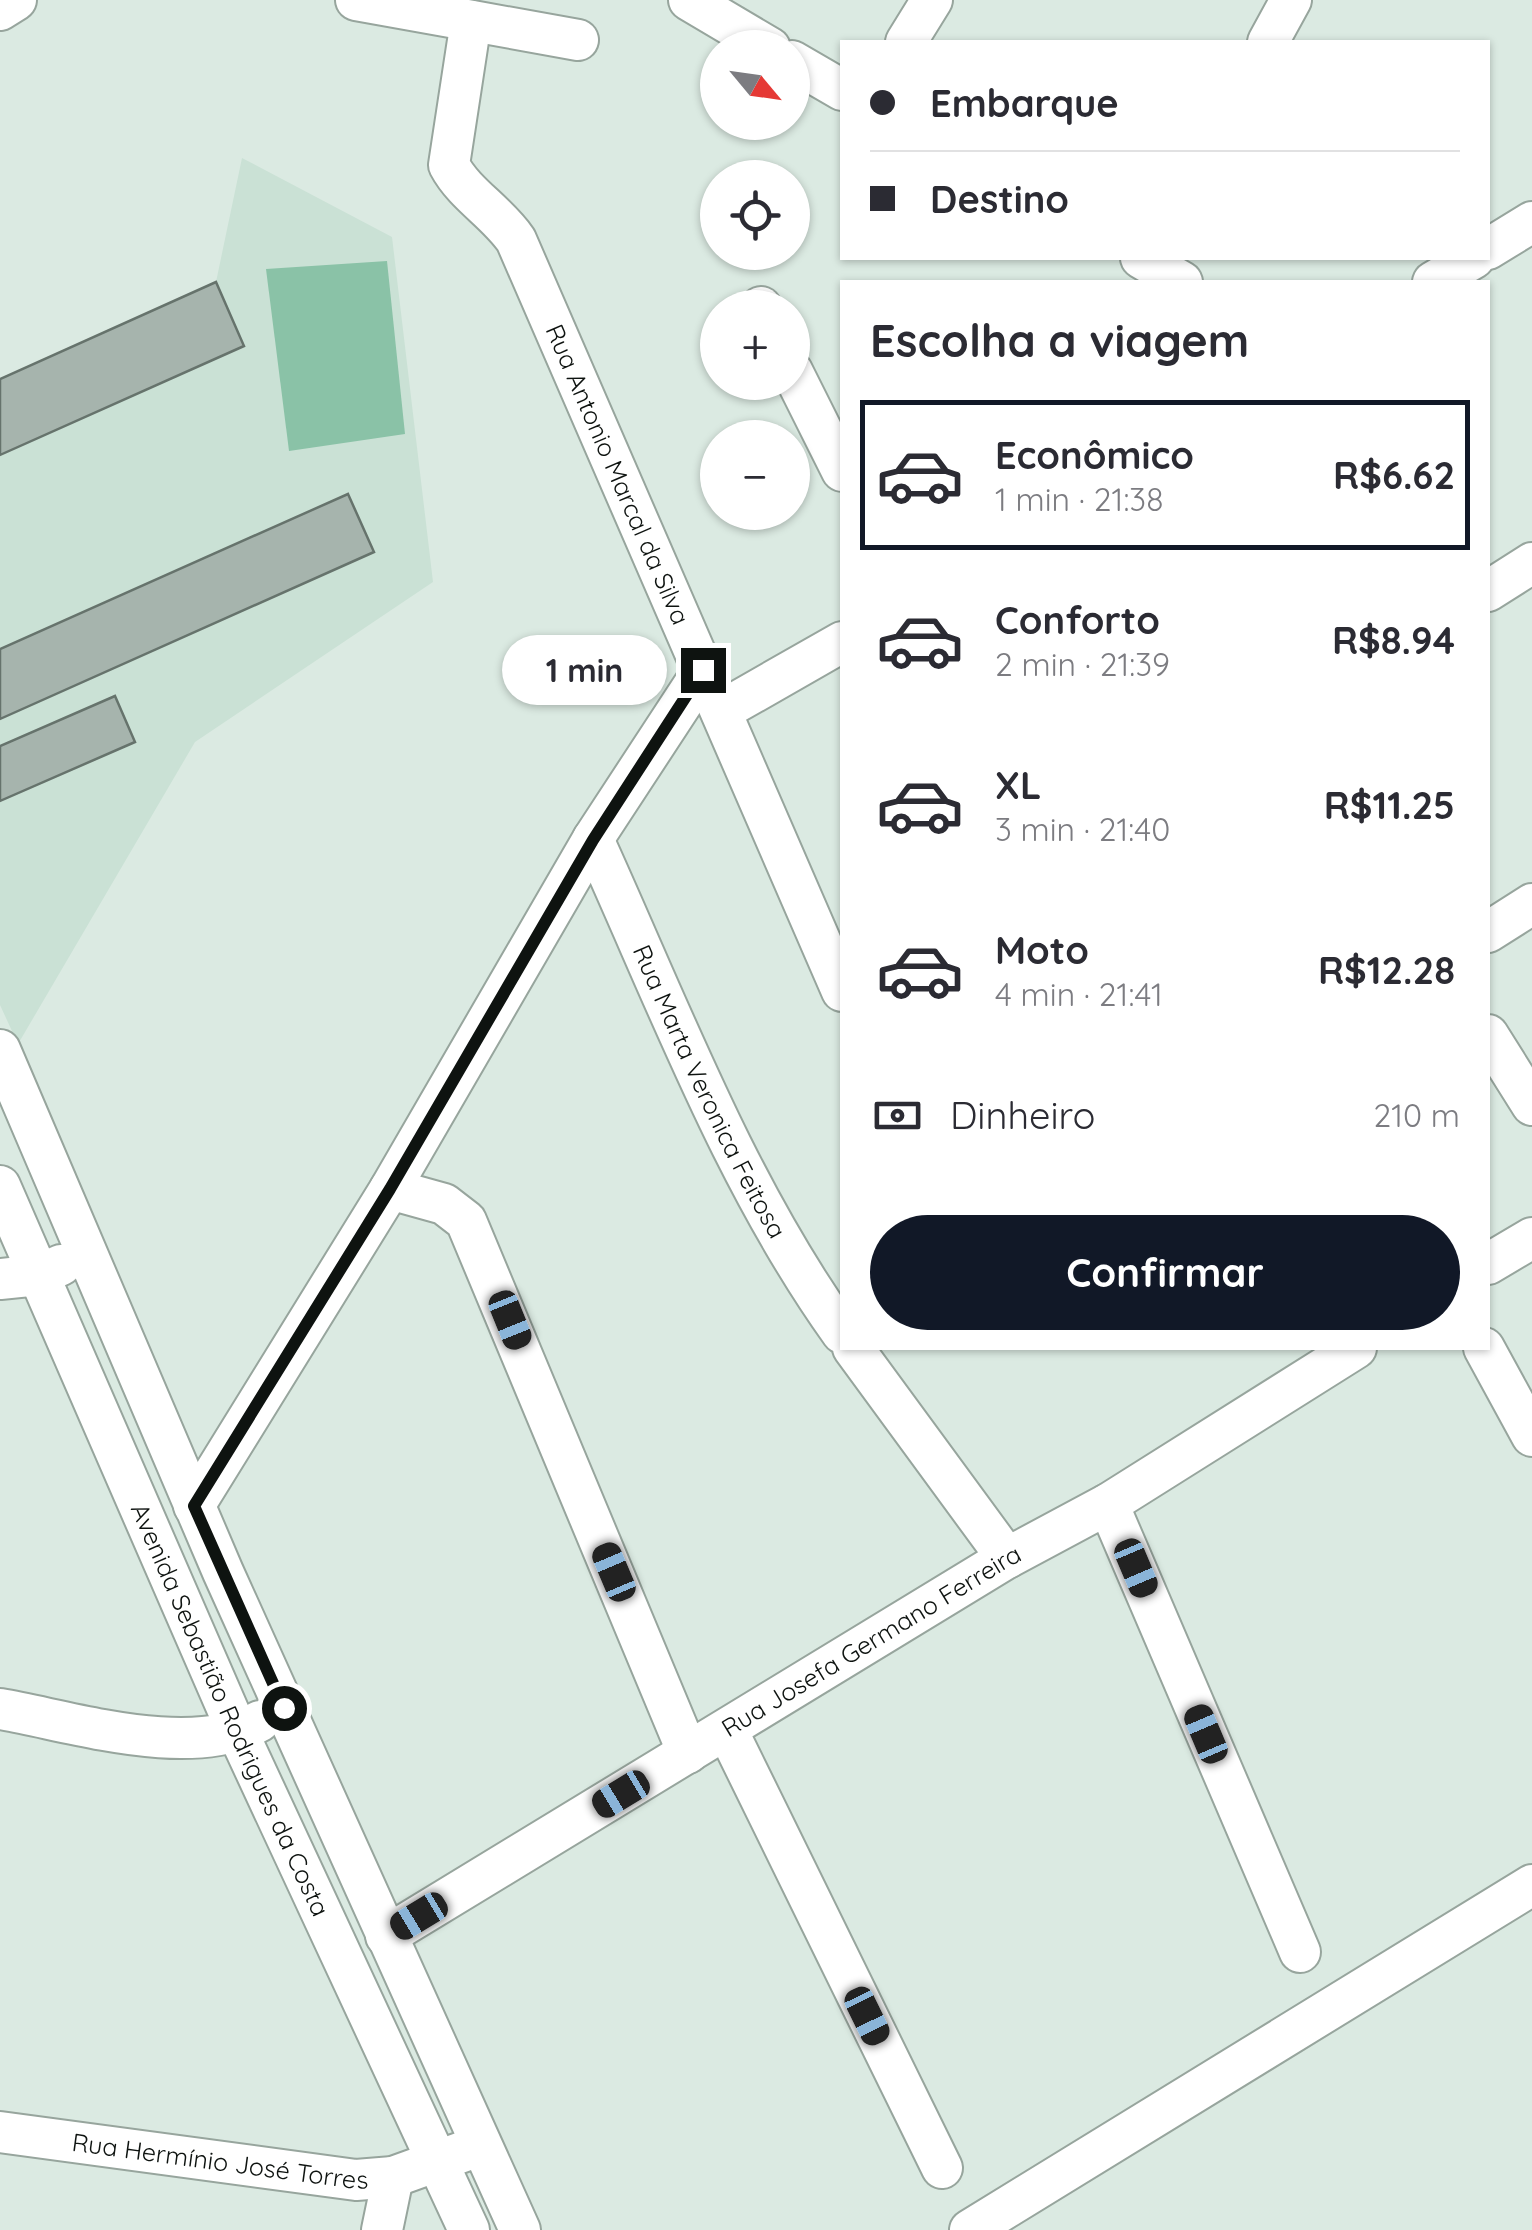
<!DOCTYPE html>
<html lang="pt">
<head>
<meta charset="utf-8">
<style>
  :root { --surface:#fff; --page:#f2f2f3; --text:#2b2b33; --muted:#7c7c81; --line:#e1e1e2; --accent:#111827 }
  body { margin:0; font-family:Quicksand,sans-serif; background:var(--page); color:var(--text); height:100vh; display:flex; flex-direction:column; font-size:38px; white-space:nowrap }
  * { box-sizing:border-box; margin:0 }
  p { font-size:32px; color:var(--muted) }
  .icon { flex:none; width:55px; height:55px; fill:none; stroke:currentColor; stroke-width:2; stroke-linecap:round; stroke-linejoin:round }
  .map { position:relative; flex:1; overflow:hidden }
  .panel { position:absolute; left:840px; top:280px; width:650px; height:1070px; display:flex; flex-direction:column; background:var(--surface); border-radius:0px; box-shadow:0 2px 8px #0004 }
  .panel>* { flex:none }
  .guide { position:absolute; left:840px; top:40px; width:650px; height:220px; border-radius:0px; box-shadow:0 2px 8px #0004; display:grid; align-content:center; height:220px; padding:0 30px; background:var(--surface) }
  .needle { width:65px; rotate:119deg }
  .controls { position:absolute; left:700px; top:30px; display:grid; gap:20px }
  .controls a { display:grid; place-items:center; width:110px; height:110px; border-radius:50%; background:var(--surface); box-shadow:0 2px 8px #0004; font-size:50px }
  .end { position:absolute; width:45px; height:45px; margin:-22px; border:12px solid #0e1310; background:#fff; box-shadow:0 0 0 5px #fff }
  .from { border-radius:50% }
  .bubble { position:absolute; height:70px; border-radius:35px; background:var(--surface); box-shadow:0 2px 8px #0004; font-size:32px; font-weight:700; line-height:70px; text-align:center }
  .car { position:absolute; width:30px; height:60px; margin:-30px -15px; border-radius:12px; box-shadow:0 0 8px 2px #0007; background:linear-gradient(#222 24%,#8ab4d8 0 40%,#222 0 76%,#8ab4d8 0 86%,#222 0) }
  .guide b { display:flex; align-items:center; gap:35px; height:95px; font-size:38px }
  .guide b+b { border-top:2px solid var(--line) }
  .guide i { width:25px; height:25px; background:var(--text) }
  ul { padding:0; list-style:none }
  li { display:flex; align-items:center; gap:30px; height:150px; margin:0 20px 15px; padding:0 10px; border:5px solid transparent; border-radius:0px }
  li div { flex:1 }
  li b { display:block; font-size:38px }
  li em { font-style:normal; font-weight:700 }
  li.selected { border-color:var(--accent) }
  li>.icon { width:90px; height:90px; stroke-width:1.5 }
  h2 { padding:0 30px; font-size:45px; line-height:120px }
  .pay { display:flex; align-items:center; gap:25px; height:110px; padding:0 30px; font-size:38px }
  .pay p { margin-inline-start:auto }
  .button { display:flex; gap:20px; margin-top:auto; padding:20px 30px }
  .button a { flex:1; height:115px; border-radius:60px; background:var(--accent); color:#fff; font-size:40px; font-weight:700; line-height:115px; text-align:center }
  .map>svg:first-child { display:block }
</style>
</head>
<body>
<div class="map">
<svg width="1532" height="2230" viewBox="0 0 1532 2230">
  <rect width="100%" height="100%" fill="#dbeae2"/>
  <polygon fill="#cae1d5" points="242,158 392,237 433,582 195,742 18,1044 0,1005 0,379 216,282"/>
  <polygon fill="#8ac2a7" points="387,261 405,434 289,451 266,269"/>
  <g fill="#a6b4ad" stroke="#66736c" stroke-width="2.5">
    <polygon points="216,282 244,346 0,455 0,379"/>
    <polygon points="348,494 374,552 0,719 0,649"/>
    <polygon points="115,696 135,742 0,801 0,746"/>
  </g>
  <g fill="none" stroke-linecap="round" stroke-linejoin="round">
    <g stroke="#97a59d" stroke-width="44">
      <g id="minor">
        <polyline points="356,0 578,40"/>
        <polyline points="689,0 770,48"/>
        <polyline points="0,10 16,0"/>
        <path id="s1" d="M471 21 449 165C465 195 496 211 516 240L842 991"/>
        <polyline points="906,42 932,0"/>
        <polyline points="1268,42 1291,0"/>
        <polyline points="792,61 842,90"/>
        <polyline points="1488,249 1532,222"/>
        <polyline points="1141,258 1182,282"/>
        <polyline points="1433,282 1474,258"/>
        <polyline points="761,307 761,308"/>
        <polyline points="792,371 842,471"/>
        <polyline points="1488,591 1532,563"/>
        <polyline points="721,711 842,642"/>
        <path id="s2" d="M593 839C669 1006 735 1184 842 1333"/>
        <polyline points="1488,932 1532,904"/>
        <polyline points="1488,1035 1532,1105"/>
        <polyline points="0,1050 223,1572 520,2230"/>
        <path id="s3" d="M0 1186 238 1733 469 2230"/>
        <polyline points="390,1189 444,1204 466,1221 688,1753"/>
        <polyline points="1488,1264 1532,1238"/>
        <polyline points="0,1279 39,1275 61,1265"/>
        <polyline points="853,1348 1007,1558"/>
        <polyline points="1484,1348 1532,1436"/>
        <polyline points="1108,1504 1300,1952"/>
        <polyline points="194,1506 390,1189 593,839 703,671"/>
        <path d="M0 1709C75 1722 191 1760 260 1721"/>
        <polyline points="727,1730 942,2168"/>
        <path id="s4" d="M386 1936 1007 1558 1108 1504 1356 1348"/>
        <path id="s5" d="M0 2132 356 2180 393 2177 465 2151"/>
        <polyline points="382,2230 393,2177"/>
        <polyline points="970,2230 1532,1885"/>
      </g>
    </g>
    <use href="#minor" stroke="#fff" stroke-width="40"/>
  </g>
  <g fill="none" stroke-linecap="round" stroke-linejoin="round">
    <polyline stroke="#0e1310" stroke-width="12" points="284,1708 194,1506 390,1189 593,840 703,670"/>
  </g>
  <g text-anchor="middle" stroke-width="8" stroke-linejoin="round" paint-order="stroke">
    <g font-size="25" fill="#0e1310" stroke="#e8f7ef">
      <text dy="9" stroke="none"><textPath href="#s1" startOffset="502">Rua Antonio Marcal da Silva</textPath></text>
      <text dy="9" stroke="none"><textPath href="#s2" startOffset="278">Rua Marta Veronica Feitosa</textPath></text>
      <text dy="9" stroke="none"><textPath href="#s4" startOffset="568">Rua Josefa Germano Ferreira</textPath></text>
      <text dy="9" stroke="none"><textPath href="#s3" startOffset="572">Avenida Sebastião Rodrigues da Costa</textPath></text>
      <text dy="9" stroke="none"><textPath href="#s5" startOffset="222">Rua Hermínio José Torres</textPath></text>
    </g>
  </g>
</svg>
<div class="controls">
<a><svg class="needle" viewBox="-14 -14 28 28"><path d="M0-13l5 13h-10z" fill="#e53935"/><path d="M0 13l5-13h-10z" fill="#7c7c81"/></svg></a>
<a><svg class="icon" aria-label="locate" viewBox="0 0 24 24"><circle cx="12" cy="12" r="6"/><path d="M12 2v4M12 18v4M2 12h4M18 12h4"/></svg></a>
<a>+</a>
<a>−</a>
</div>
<i class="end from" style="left:284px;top:1708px"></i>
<i class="end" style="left:703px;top:670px"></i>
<div class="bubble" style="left:502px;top:635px;width:165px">1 min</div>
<i class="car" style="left:510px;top:1320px;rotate:158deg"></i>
<i class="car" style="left:1136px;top:1568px;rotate:157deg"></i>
<i class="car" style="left:614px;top:1572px;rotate:337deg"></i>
<i class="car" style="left:1206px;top:1734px;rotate:337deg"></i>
<i class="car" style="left:621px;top:1794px;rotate:239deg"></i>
<i class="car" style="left:419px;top:1916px;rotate:239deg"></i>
<i class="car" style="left:867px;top:2016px;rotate:154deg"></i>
<div class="guide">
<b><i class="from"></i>Embarque</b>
<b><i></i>Destino</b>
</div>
<section class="panel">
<h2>Escolha a viagem</h2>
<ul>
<li class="selected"><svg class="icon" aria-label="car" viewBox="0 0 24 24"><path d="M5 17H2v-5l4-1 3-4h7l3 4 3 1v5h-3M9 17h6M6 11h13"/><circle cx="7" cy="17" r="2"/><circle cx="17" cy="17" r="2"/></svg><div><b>Econômico</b><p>1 min · 21:38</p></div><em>R$6.62</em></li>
<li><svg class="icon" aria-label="car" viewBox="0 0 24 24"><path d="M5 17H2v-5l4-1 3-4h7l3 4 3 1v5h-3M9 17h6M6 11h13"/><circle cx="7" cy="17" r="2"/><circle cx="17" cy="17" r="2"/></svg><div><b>Conforto</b><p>2 min · 21:39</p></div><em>R$8.94</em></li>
<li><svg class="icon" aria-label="car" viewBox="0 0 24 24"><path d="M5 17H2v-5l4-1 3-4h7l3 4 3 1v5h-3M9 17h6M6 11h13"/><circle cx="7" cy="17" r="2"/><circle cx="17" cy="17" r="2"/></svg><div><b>XL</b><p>3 min · 21:40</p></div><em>R$11.25</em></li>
<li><svg class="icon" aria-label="car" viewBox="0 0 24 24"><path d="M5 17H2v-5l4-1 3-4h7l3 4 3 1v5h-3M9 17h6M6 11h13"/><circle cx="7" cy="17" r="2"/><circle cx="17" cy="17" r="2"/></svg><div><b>Moto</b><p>4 min · 21:41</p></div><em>R$12.28</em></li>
</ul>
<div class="pay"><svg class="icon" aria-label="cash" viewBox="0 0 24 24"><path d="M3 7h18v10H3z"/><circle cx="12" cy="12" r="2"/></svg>Dinheiro<p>210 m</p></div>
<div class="button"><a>Confirmar</a></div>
</section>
</div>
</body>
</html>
